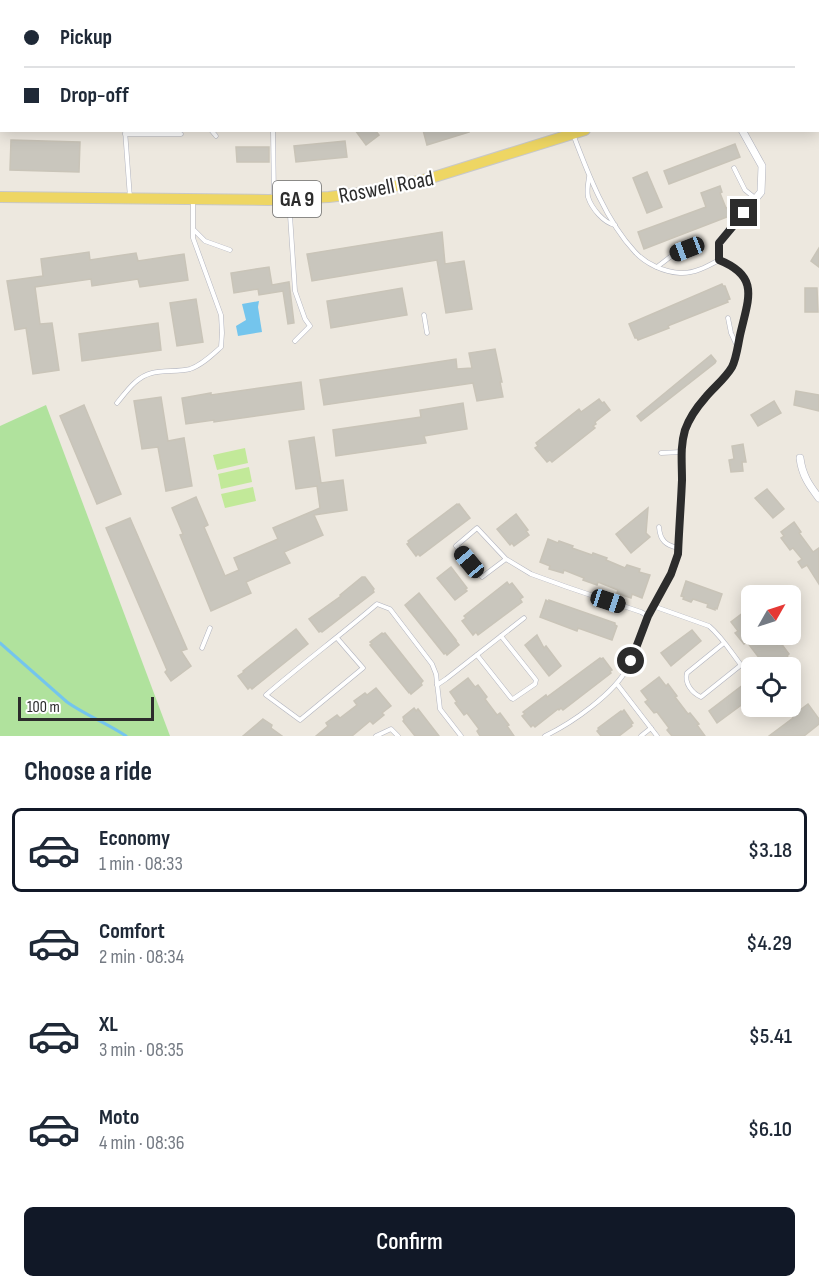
<!DOCTYPE html>
<html lang="en">
<head>
<meta charset="utf-8">
<style>
  :root { --surface:#fff; --page:#f6f6f7; --text:#1f2937; --muted:#747a83; --line:#e0e1e3; --accent:#111827 }
  body { margin:0; font-family:"Sofia Sans Condensed",sans-serif; background:var(--page); color:var(--text); height:100vh; display:flex; flex-direction:column; font-size:22px; white-space:nowrap }
  * { box-sizing:border-box; margin:0 }
  p { font-size:20px; color:var(--muted) }
  .icon { flex:none; width:33px; height:33px; fill:none; stroke:currentColor; stroke-width:2; stroke-linecap:round; stroke-linejoin:round }
  .map { position:relative; height:736px; overflow:hidden }
  .panel { display:flex; flex-direction:column; background:var(--surface); flex:1 }
  .panel>* { flex:none }
  .top-card { position:absolute; left:0px; top:0px; width:819px; height:132px; box-shadow:0 3px 15px #0003; display:grid; align-content:center; height:132px; padding:0 24px; background:var(--surface) }
  .needle { width:39px; rotate:51deg }
  .tools { position:absolute; left:741px; top:585px; display:grid; gap:12px }
  .tools a { display:grid; place-items:center; width:60px; height:60px; border-radius:9px; background:var(--surface); box-shadow:0 3px 15px #0003; font-size:30px }
  .scale { position:absolute; left:18px; bottom:15px; width:136px; box-sizing:border-box; padding-left:6px; border:3px solid #2c2c2c; border-top:0; font-size:16px; line-height:21px; white-space:nowrap; color:#2c2c2c; -webkit-text-stroke:4px #fff; paint-order:stroke }
  .end { position:absolute; width:27px; height:27px; margin:-14px; border:8px solid #2c2c2c; background:#fff; box-shadow:0 0 0 3px #fff }
  .from { border-radius:50% }
  .car { position:absolute; width:18px; height:36px; margin:-18px -9px; border-radius:8px; box-shadow:0 0 4px 2px #0007; background:linear-gradient(#222 24%,#8ab4d8 0 40%,#222 0 76%,#8ab4d8 0 86%,#222 0) }
  .top-card b { display:flex; align-items:center; gap:21px; height:57px; font-size:22px }
  .top-card b+b { border-top:2px solid var(--line) }
  .top-card i { width:15px; height:15px; background:var(--text) }
  ul { padding:0; list-style:none }
  li { display:flex; align-items:center; gap:18px; height:84px; margin:0 12px 9px; padding:0 12px; border:3px solid transparent; border-radius:9px }
  li div { flex:1 }
  li b { display:block; font-size:22px }
  li em { font-style:normal; font-weight:600 }
  li.active { border-color:var(--accent) }
  li>.icon { width:54px; height:54px; stroke-width:1.5 }
  h2 { padding:0 24px; font-size:27px; line-height:72px }
  .cta { display:flex; gap:12px; margin-top:auto; padding:12px 24px }
  .cta a { flex:1; height:69px; border-radius:9px; background:var(--accent); color:#fff; font-size:24px; font-weight:600; line-height:69px; text-align:center }
  .map>svg:first-child { display:block }
</style>
</head>
<body>
<div class="map">
<svg width="819" height="736" viewBox="0 0 819 736">
  <rect width="100%" height="100%" fill="#ede8df"/>
  <polygon fill="#b0e29d" points="46,405 170,736 0,736 0,426"/>
  <g fill="#c2e999">
    <polygon points="245,448 248,463 217,470 213,455"/>
    <polygon points="249,467 252,482 221,489 218,474"/>
    <polygon points="253,487 256,501 225,508 221,494"/>
  </g>
  <polygon fill="#74c5ed" points="259,301 258,307 262,332 238,336 236,326 246,320 242,304"/>
  <g fill="none" stroke-linecap="round" stroke-linejoin="round">
    <path stroke="#74c5ed" stroke-width="3" d="M0 643 67 702C85 715 107 723 126 736"/>
  </g>
  <g fill="#c9c6bd" stroke="#c9c4b8" stroke-width="1.5">
    <polygon points="355,130 375,130 379,135 366,145"/>
    <polygon points="423,130 468,130 469,132 427,145"/>
    <polygon points="11,140 80,142 79,172 10,170"/>
    <polygon points="345,141 347,157 296,162 294,146"/>
    <polygon points="735,144 740,157 669,184 664,171"/>
    <polygon points="236,147 269,147 269,162 237,162"/>
    <polygon points="647,172 662,207 647,213 633,178"/>
    <polygon points="720,186 722,192 720,193 726,208 729,207 732,215 644,249 638,232 706,207 701,193"/>
    <polygon points="442,232 445,264 464,261 472,309 446,313 437,260 312,281 307,254"/>
    <polygon points="819,248 819,267 811,261"/>
    <polygon points="89,252 90,260 136,253 138,261 184,254 188,280 140,287 138,279 92,286 91,279 35,287 40,324 52,323 59,370 33,374 26,328 15,330 7,281 43,276 41,259"/>
    <polygon points="269,267 272,285 289,282 294,323 288,324 283,291 259,295 258,289 234,293 231,273"/>
    <polygon points="722,284 723,286 725,286 730,299 727,300 728,302 670,325 668,326 669,328 651,335 638,340 637,338 635,338 629,324"/>
    <polygon points="402,288 407,315 331,328 327,301"/>
    <polygon points="805,288 817,288 818,312 805,312"/>
    <polygon points="196,299 203,342 177,346 170,303"/>
    <polygon points="158,323 161,350 82,361 79,334"/>
    <polygon points="495,349 502,382 500,382 503,397 477,401 473,383 324,405 320,380 456,359 457,369 472,368 469,353"/>
    <polygon points="711,355 716,361 715,363 641,421 637,416"/>
    <polygon points="301,382 304,409 214,422 214,420 186,424 182,398 211,393 211,395"/>
    <polygon points="796,391 819,395 819,411 794,405"/>
    <polygon points="161,397 168,441 184,438 192,486 166,491 158,447 142,449 134,401"/>
    <polygon points="599,399 602,403 604,402 610,410 595,422 596,424 593,426 595,428 552,462 550,460 547,462 535,448 538,446 536,443 579,409 581,412"/>
    <polygon points="774,401 781,413 758,426 751,415"/>
    <polygon points="463,403 467,429 424,436 426,443 336,456 333,430 421,417 420,410"/>
    <polygon points="84,405 121,494 97,504 60,416"/>
    <polygon points="314,437 321,483 343,480 347,510 314,515 323,535 284,552 290,563 246,582 251,593 211,611 180,535 183,534 172,508 196,497 208,525 204,527 225,576 239,570 234,558 278,539 273,528 320,508 317,486 296,489 289,441"/>
    <polygon points="743,444 746,462 742,462 743,471 731,472 729,460 734,459 732,446"/>
    <polygon points="767,489 784,509 773,518 755,498"/>
    <polygon points="457,504 458,505 459,504 470,518 420,556 418,554 416,556 407,544 409,543 408,541"/>
    <polygon points="648,508 646,533 650,537 631,553 616,534"/>
    <polygon points="516,514 528,530 526,531 529,535 514,546 512,543 510,545 497,529"/>
    <polygon points="130,518 187,649 181,651 191,666 171,681 165,672 167,670 106,528"/>
    <polygon points="794,522 801,532 799,533 813,552 819,548 819,584 807,565 802,568 798,562 802,559 793,548 790,550 781,538 784,536 781,532"/>
    <polygon points="548,539 558,543 559,541 573,546 572,548 592,555 593,553 607,558 606,560 625,568 627,565 640,569 639,572 650,575 642,598 632,594 631,598 617,593 618,590 598,582 597,585 583,580 584,578 564,570 563,573 549,569 550,566 540,562"/>
    <polygon points="451,567 467,588 465,589 467,591 455,600 437,578"/>
    <polygon points="362,577 365,577 374,589 373,590 374,592 322,632 321,631 319,632 309,619 341,596 340,595"/>
    <polygon points="686,581 722,594 717,609 715,608 715,610 707,607 708,604 693,599 691,602 683,599 684,597 681,596"/>
    <polygon points="507,582 509,585 512,583 523,597 520,599 522,602 478,635 476,632 473,635 462,621 466,618 464,616"/>
    <polygon points="419,593 456,640 455,640 459,645 447,655 446,653 444,654 405,605"/>
    <polygon points="546,600 549,602 549,600 615,623 615,625 617,626 612,640 578,628 577,631 540,617"/>
    <polygon points="752,606 752,634 769,634 777,645 780,642 789,654 787,656 794,665 790,668 762,668 757,661 760,659 747,642 744,644 735,633 738,631 731,622"/>
    <polygon points="296,629 308,644 252,689 250,687 248,689 238,676 244,672 243,671"/>
    <polygon points="692,630 701,641 671,666 661,653"/>
    <polygon points="382,633 383,634 385,633 423,681 421,683 422,685 411,694 410,692 409,693 370,645 372,644 370,642"/>
    <polygon points="537,635 544,648 546,646 561,666 549,676 525,645"/>
    <polygon points="600,658 601,659 603,658 612,670 610,671 611,673 563,710 561,708 559,710 558,709 535,727 533,725 531,727 522,716 525,714 523,712 546,695 547,697"/>
    <polygon points="659,677 666,686 668,684 677,696 675,697 688,714 690,713 699,724 697,725 705,736 672,736 667,730 669,728 657,712 654,713 645,702 648,700 641,691"/>
    <polygon points="468,678 475,687 478,685 487,697 485,699 497,715 500,713 509,725 507,726 514,736 480,736 477,731 479,729 467,713 464,715 455,703 457,702 450,692"/>
    <polygon points="752,678 752,697 717,723 709,711"/>
    <polygon points="376,688 391,706 382,713 384,715 373,724 370,721 352,736 316,736 328,726 326,723 337,715 340,718 357,705 354,701 365,693 367,695"/>
    <polygon points="808,704 819,719 819,724 804,736 769,736 793,718 792,716"/>
    <polygon points="414,708 416,711 418,709 439,736 415,736 403,721 404,720 403,717"/>
    <polygon points="624,710 633,723 631,724 632,726 619,736 601,736 597,731 599,729 598,728 621,711 622,712"/>
    <polygon points="263,719 272,725 271,728 282,736 243,736"/>
  </g>
  <g fill="none" stroke-linecap="round" stroke-linejoin="round">
    <g stroke="#b2b4bf" stroke-width="5">
      <g id="lane">
        <polyline points="491,0 492,2"/>
        <polyline points="540,0 542,2"/>
        <polyline points="668,0 669,2"/>
        <polyline points="806,0 807,2"/>
        <polyline points="818,5 819,6"/>
        <polyline points="818,29 819,29"/>
        <polyline points="0,75 2,75"/>
        <polyline points="0,122 2,122"/>
        <polyline points="125,130 130,198"/>
        <polyline points="211,130 216,136"/>
        <polyline points="273,130 274,199"/>
        <polyline points="125,134 181,134"/>
        <polyline points="734,168 745,190 755,198"/>
        <path d="M589 177C588 183 587 192 588 197 592 209 604 223 615 225"/>
        <polyline points="289,200 295,291 305,319 310,326 295,341"/>
        <polyline points="194,230 205,241 230,250"/>
        <polyline points="657,267 674,254 700,244"/>
        <polyline points="424,315 427,333"/>
        <polyline points="728,318 731,333 737,346"/>
        <path d="M117 403C127 391 136 377 152 373 164 370 178 372 190 369 202 365 212 355 221 347L222 333 221 315 193 238V200"/>
        <polyline points="661,453 681,452"/>
        <path d="M659 527C660 541 666 545 678 548"/>
        <polyline points="506,559 477,528 456,546 482,577 506,559 531,574 567,587 641,612 648,616"/>
        <path d="M653 606 709 626C722 637 731 652 741 665L701 697C692 693 684 683 687 673L724 643"/>
        <path d="M337 638 363 668 300 720 266 695C303 663 341 635 377 604L390 609 432 664 436 674 440 709 461 736"/>
        <polyline points="202,648 210,628"/>
        <polyline points="477,655 511,698 513,699 535,684 536,680 501,636"/>
        <polyline points="617,684 657,736"/>
        <polyline points="437,685 446,679 524,618"/>
        <polyline points="376,736 391,729 398,736"/>
        <path d="M545 736C572 723 614 694 628 667 638 648 642 627 652 608 661 589 677 572 678 550 680 526 682 501 682 477 682 460 680 444 686 428 690 417 698 405 706 397 714 387 727 378 732 366 737 355 738 342 741 331 749 297 759 275 719 260 708 266 694 274 680 273 664 272 646 264 635 252 606 221 588 174 573 134"/>
        <polyline points="641,736 651,728"/>
      </g>
    </g>
    <g stroke="#b2b4bf" stroke-width="8">
      <g id="street">
        <polyline points="719,260 719,243 761,192 762,166 742,130"/>
        <path d="M800 458C802 475 809 485 819 498"/>
      </g>
    </g>
    <g stroke="#c8c8c8" stroke-width="12">
      <g id="primary">
        <polyline points="818,46 819,46"/>
        <polyline points="0,197 269,200 329,197 368,192 431,178 585,130"/>
      </g>
    </g>
    <use href="#lane" stroke="#fff" stroke-width="4"/>
    <use href="#street" stroke="#fff" stroke-width="7"/>
    <use href="#primary" stroke="#eed663" stroke-width="10"/>
  </g>
  <g fill="none" stroke-linecap="round" stroke-linejoin="round">
    <path stroke="#2c2c2c" stroke-width="8" d="M631 661 648 616 671 574 678 554C679 529 681 504 682 480 682 462 680 447 685 430 689 419 697 407 705 398 713 388 725 379 732 367 737 357 738 343 741 331 749 297 759 276 719 260V243L744 213"/>
  </g>
  <g text-anchor="middle" stroke-width="4.5" stroke-linejoin="round" paint-order="stroke">
    <rect fill="#fff" stroke="#6b6b6b" stroke-width="1.5" x="273" y="181" width="48" height="36" rx="4.5"/>
    <g font-size="21" font-weight="bold" fill="#2c2c2c">
      <text x="297" y="206">GA 9</text>
    </g>
    <g font-size="22" fill="#2c2c2c" stroke="#fff">
      <text transform="translate(386 186) rotate(-11)" y="8">Roswell Road</text>
    </g>
  </g>
</svg>
<div class="tools">
<a><svg class="needle" viewBox="-14 -14 28 28"><path d="M0-13l5 13h-10z" fill="#e53935"/><path d="M0 13l5-13h-10z" fill="#747a83"/></svg></a>
<a><svg class="icon" aria-label="locate" viewBox="0 0 24 24"><circle cx="12" cy="12" r="6"/><path d="M12 2v4M12 18v4M2 12h4M18 12h4"/></svg></a>
</div>
<div class="scale">100 m</div>
<i class="end from" style="left:631px;top:661px"></i>
<i class="end" style="left:744px;top:213px"></i>
<i class="car" style="left:687px;top:249px;rotate:249deg"></i>
<i class="car" style="left:469px;top:562px;rotate:320deg"></i>
<i class="car" style="left:608px;top:601px;rotate:108deg"></i>
<div class="top-card">
<b><i class="from"></i>Pickup</b>
<b><i></i>Drop-off</b>
</div>
</div>
<section class="panel">
<h2>Choose a ride</h2>
<ul>
<li class="active"><svg class="icon" aria-label="car" viewBox="0 0 24 24"><path d="M5 17H2v-5l4-1 3-4h7l3 4 3 1v5h-3M9 17h6M6 11h13"/><circle cx="7" cy="17" r="2"/><circle cx="17" cy="17" r="2"/></svg><div><b>Economy</b><p>1 min · 08:33</p></div><em>$3.18</em></li>
<li><svg class="icon" aria-label="car" viewBox="0 0 24 24"><path d="M5 17H2v-5l4-1 3-4h7l3 4 3 1v5h-3M9 17h6M6 11h13"/><circle cx="7" cy="17" r="2"/><circle cx="17" cy="17" r="2"/></svg><div><b>Comfort</b><p>2 min · 08:34</p></div><em>$4.29</em></li>
<li><svg class="icon" aria-label="car" viewBox="0 0 24 24"><path d="M5 17H2v-5l4-1 3-4h7l3 4 3 1v5h-3M9 17h6M6 11h13"/><circle cx="7" cy="17" r="2"/><circle cx="17" cy="17" r="2"/></svg><div><b>XL</b><p>3 min · 08:35</p></div><em>$5.41</em></li>
<li><svg class="icon" aria-label="car" viewBox="0 0 24 24"><path d="M5 17H2v-5l4-1 3-4h7l3 4 3 1v5h-3M9 17h6M6 11h13"/><circle cx="7" cy="17" r="2"/><circle cx="17" cy="17" r="2"/></svg><div><b>Moto</b><p>4 min · 08:36</p></div><em>$6.10</em></li>
</ul>
<div class="cta"><a>Confirm</a></div>
</section>
</body>
</html>
